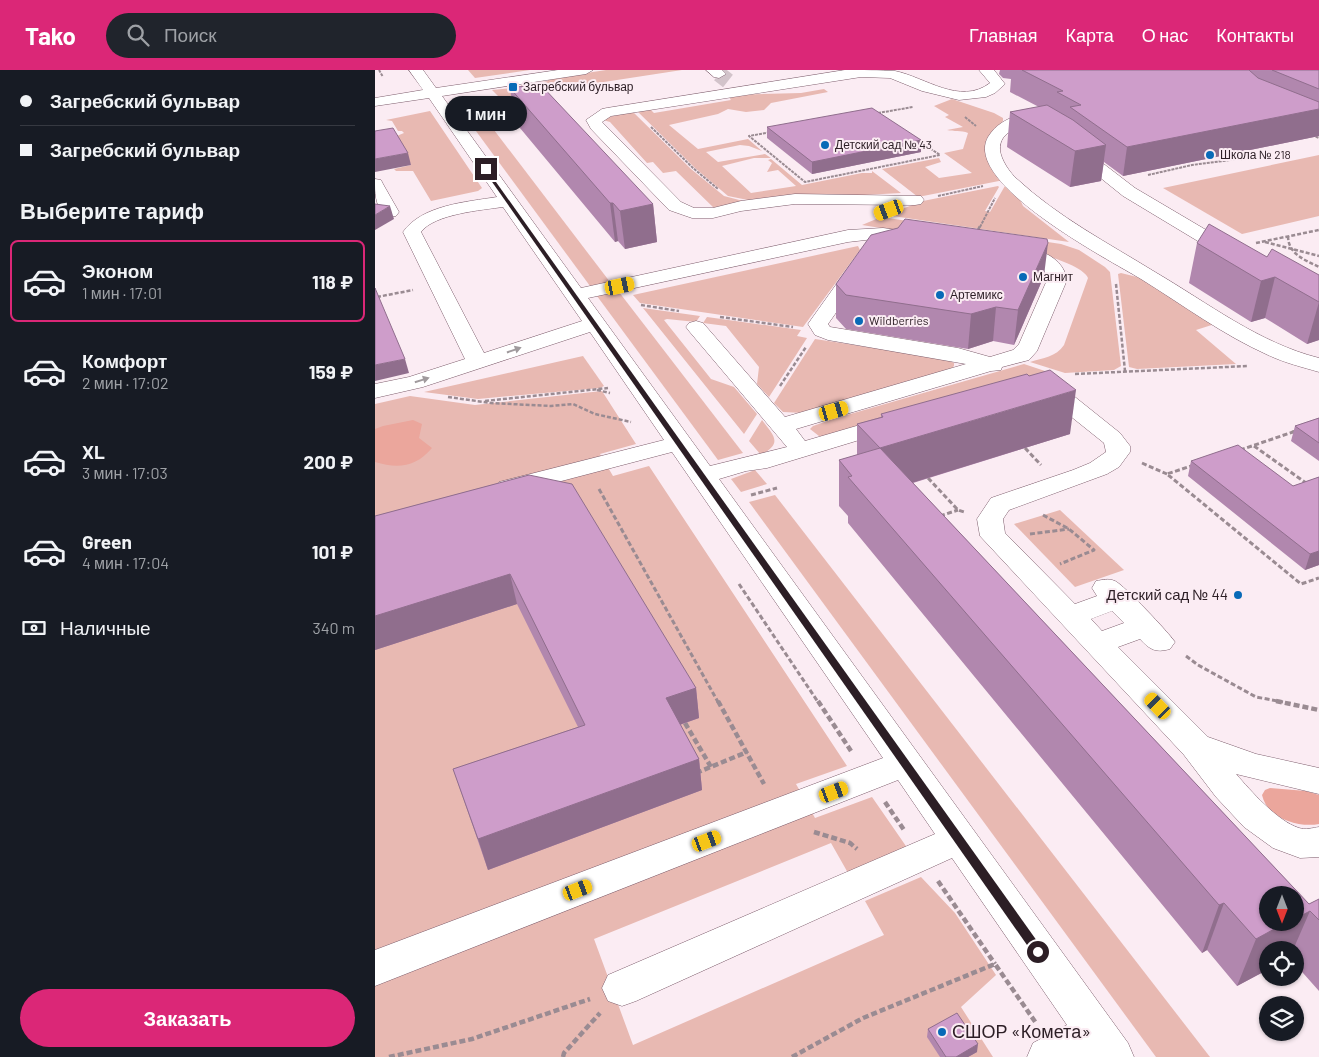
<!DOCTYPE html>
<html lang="ru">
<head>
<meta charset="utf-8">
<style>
  :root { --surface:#171b24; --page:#20242c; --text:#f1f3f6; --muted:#9ea1a6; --line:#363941; --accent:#db2777 }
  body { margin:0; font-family:Barlow,sans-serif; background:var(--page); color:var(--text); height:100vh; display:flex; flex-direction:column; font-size:19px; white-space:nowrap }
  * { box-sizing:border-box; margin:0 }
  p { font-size:16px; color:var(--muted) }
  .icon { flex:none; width:28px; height:28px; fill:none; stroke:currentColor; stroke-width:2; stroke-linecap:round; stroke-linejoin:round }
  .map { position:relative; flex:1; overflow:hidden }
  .details { display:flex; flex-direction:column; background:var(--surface); width:375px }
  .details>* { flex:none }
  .guide { display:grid; align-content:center; height:110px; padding:0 20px; background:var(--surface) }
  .needle { width:32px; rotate:180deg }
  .fabs { position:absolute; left:884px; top:816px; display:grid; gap:10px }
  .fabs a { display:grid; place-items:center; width:45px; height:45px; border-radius:50%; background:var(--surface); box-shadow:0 1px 4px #0004; font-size:25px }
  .end { position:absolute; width:22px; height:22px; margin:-11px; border:6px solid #2c1e25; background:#fff; box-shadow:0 0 0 2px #fff }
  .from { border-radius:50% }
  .bubble { position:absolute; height:35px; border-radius:18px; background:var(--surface); box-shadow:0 1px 4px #0004; font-size:16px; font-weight:700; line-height:35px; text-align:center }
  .car { position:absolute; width:15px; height:30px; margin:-15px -8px; border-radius:6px; box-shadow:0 0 4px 1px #0007; background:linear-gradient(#f5c518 24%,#345 0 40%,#f5c518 0 76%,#345 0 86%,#f5c518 0) }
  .guide b { display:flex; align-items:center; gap:18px; height:48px; font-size:19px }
  .guide b+b { border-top:1px solid var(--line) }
  .guide i { width:12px; height:12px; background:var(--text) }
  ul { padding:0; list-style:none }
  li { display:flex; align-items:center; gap:15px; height:82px; margin:0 10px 8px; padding:0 10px; border:2px solid transparent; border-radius:8px }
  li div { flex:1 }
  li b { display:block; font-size:19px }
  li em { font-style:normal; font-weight:700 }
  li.active { border-color:var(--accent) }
  li>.icon { width:45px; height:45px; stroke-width:1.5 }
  h2 { padding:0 20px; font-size:22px; line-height:60px }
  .pay { display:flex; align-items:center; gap:12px; height:55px; padding:0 20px; font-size:19px }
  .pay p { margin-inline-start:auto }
  .button { display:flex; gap:10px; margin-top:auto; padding:10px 20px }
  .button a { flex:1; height:58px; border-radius:30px; background:var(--accent); color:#fff; font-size:20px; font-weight:700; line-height:58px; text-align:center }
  header { display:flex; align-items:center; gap:30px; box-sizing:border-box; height:70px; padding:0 25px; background:var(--accent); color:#fff }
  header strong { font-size:24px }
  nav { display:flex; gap:28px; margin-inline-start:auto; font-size:18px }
  .search { width:350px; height:45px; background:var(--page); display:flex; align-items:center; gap:12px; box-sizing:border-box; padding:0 18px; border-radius:28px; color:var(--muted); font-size:19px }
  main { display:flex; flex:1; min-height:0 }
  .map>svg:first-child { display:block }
</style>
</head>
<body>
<header>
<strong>Tako</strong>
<div class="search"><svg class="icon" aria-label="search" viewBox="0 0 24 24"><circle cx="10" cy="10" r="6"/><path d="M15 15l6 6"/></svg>Поиск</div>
<nav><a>Главная</a><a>Карта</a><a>О нас</a><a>Контакты</a></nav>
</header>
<main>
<section class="details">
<div class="guide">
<b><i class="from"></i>Загребский бульвар</b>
<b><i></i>Загребский бульвар</b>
</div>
<h2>Выберите тариф</h2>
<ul>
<li class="active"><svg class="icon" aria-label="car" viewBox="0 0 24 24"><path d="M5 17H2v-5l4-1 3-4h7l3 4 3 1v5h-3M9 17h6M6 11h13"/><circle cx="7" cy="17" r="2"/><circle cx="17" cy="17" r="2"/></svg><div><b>Эконом</b><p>1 мин · 17:01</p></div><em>118 ₽</em></li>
<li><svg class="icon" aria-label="car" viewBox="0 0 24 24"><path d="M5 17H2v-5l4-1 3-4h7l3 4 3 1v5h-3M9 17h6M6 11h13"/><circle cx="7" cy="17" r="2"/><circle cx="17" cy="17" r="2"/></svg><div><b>Комфорт</b><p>2 мин · 17:02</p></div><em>159 ₽</em></li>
<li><svg class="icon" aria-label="car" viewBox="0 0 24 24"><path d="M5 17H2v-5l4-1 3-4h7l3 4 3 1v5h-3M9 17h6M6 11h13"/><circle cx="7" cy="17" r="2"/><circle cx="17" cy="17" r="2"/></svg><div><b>XL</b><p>3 мин · 17:03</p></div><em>200 ₽</em></li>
<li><svg class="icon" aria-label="car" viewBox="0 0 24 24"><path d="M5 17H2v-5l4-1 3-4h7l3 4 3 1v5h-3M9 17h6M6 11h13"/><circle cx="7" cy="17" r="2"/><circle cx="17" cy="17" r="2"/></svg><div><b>Green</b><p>4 мин · 17:04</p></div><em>101 ₽</em></li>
</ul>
<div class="pay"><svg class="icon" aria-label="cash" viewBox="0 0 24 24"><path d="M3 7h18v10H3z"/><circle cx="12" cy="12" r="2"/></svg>Наличные<p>340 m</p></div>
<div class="button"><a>Заказать</a></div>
</section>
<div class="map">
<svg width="944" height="987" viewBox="0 0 944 987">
  <rect width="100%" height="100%" fill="#fbecf3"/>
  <g fill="#e8b9b2">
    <polygon points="93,0 155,0 100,8"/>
    <polygon points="231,0 307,0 125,28 117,20 147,17 146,15 173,11 172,9"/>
    <polygon points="449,19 453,22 396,33 389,40 371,42 353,39 343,44 294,55 323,79 373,69 387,81 374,76 365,75 331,82 343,92 390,84 396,88 379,88 347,96 376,123 421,116 403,100 392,102 397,93 393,90 396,89 427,115 487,103 497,103 497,101 526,123 378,131 353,126 320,98 262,41 276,40 279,43 356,30 352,25 426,23"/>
    <path d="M577 29 619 43 628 48V51L622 58 629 110 543 127 507 99 564 88 566 92 550 97 564 108 597 103 569 83 588 79 593 63C586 60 579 62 572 60L588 57 570 47 574 45 559 36Z"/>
    <polygon points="100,35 235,212 215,216 84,38"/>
    <polygon points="55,41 107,118 103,121 56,131 38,101 21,101 19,99 36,95 22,70 7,72 29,63 27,61 23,61 17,51 11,50"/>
    <polygon points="258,42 316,99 349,126 372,132 340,139 301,101 288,103 278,92 272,93 235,52 228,50 233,47"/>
    <polygon points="944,85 944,146 867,164 788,118"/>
    <polygon points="631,114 644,127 648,136 694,172 511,145 548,131 623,116 624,117 610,141 615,142"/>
    <path d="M506 147 686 174 704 180 730 197 735 202 746 296 739 300 690 303 655 292C668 288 681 287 689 275L713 208C709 197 674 186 662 183L487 155Z"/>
    <polygon points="483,176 485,180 428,257 265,233 258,225"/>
    <polygon points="746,203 770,209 843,253 821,260 861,294 762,299 754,297 743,204"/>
    <polygon points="244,222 368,383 343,390 222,226"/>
    <polygon points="268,238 325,246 321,252 292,249 289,250 336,309 359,317 382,344 369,364"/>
    <polygon points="332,247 426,260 422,266 432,268 394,327 382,314 384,297 351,256 328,253"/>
    <polygon points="440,269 571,289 579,293 579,296 575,300 429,343 408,342 399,333"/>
    <polygon points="208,286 229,316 225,318 103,329 49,322"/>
    <polygon points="649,294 679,304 452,366 444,366 435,359 438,356 458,349"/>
    <polygon points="227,321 261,374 225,384 238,406 274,396 472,696 421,714 440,748 497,727 533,779 477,810 456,773 219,869 258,975 509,865 490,831 546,807 580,843 621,905 586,937 618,987 0,987 0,334 35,326 100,335"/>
    <path d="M387 350C399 366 408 373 386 385L374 371Z"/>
    <polygon points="380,400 392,414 366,422 356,409"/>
    <polygon points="400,425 835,987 781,987 374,432"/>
    <polygon points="685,440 749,500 700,517 639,454"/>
  </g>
  <g fill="#eba69c">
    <path d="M38 350 47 354 44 368 57 378C41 397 23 399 0 392V359L8 356Z"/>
    <path d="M895 718 931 721 944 725V754C923 758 892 748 887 725L890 720Z"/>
  </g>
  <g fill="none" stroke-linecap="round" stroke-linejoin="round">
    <polyline stroke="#d2c3ca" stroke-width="16" stroke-dasharray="16 8" stroke-linecap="butt" points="344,4 353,11"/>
    <g stroke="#7d5d6c" stroke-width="1">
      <g id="minor">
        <path d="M34 0H48L61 18 183 0H218L211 4 67 26 206 218 473 160 508 158 543 163 545 167 543 171 536 173 508 168 473 172 213 228 335 396 412 377 314 261 311 257 314 253 321 251 328 253 410 347 591 294 453 270 440 265 433 254 475 195 482 193 489 195 492 199 453 254 455 257 583 278 615 287 638 280 644 274 672 210C670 188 645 191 628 187L626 183 628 179C652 173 688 183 692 210L662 281 654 290 627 297 626 300 616 301 421 359 430 371 519 345 527 347 531 352 527 357 392 398 371 401 344 409 753 973 759 987H652L658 973 692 955 577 788 261 931 247 936 233 931 227 918 233 905 560 764 523 710 0 916V880L508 688 297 382 133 425 124 422 120 417 124 412 289 370 215 262 48 317 0 328V314L34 307 90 289 28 162C47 135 91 132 122 127L54 28 0 36V28L48 20ZM128 137 207 251 109 283 46 162C59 144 107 140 128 137Z"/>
        <polygon points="331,0 347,0 351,4 344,8 339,7"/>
        <path d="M470 0C486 0 505 0 520 1 550 7 585 36 615 13L604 0H619L630 14 620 23 611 27 584 30 547 21 515 8 486 7 236 46 227 52 306 132 319 138H338L366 131 420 124 546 126 549 130 546 134 540 135 420 134 366 141 338 148H317L294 140 216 59 211 50 227 39 232 38Z"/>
        <path d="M647 44 652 46 655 49C647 60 624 59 625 80 626 90 635 103 642 109 683 147 733 173 780 202 833 233 884 273 944 288V302C927 297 910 293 893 285 848 265 808 235 766 209 734 190 587 113 613 67 621 54 633 48 647 44Z"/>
        <polygon points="698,73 704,75 760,118 865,180 867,184 865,188 858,190 851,188 748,126 692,81 690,78 692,75"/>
        <path d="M0 109 6 110 8 114 24 142 21 146 15 147 9 146C0 133 0 124 0 109Z"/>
        <path d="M666 310 690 319 745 363 755 376V382L744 397 732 404 634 440 628 449 630 463 700 534 722 526 717 518 721 511C728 510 733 508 740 511 749 515 794 563 800 572L795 579C781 583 775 580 765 569L743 577 833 667 881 684 944 698V724L861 704C876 721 902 751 924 758 930 760 938 758 944 757V787L925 788 898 778 869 757 841 727 809 685 605 466 602 449 616 428 698 400 715 393 731 382 729 373 674 329 658 322 655 317 658 312ZM737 541 749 553 727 561 716 549Z"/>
      </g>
    </g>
    <g stroke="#9a8b92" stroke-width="2" stroke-dasharray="3 1" stroke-linecap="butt">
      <polyline points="4,0 8,7"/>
      <polygon points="502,43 565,85 430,112 374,66"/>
      <polyline points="503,43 538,37"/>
      <polyline points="590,47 601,56"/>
      <polyline points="276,57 318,98 343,119"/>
      <polyline points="937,65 944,68"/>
      <polyline points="856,84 867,90"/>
      <polyline points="773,105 817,95 871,88 877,87 878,84"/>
      <polyline points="563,126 608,116"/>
      <polyline points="605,157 620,128"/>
    </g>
    <g stroke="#9a8b92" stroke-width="2.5" stroke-dasharray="4 2" stroke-linecap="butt">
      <polyline points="603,160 605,156"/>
      <path d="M913 166C913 184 930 190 944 197"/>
      <polyline points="890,172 944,186"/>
      <polyline points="881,173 944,160"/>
      <polyline points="741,214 750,301"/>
      <polyline points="2,227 38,220"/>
      <polyline points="266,235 304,241"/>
      <polyline points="345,247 418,257"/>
      <polyline points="700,304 873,296"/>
      <polyline points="405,316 431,277"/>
      <polyline points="222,320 235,323"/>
      <polyline points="73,327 116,333 176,336 198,334 220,344 256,352"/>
      <polyline points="110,331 233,318"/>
      <polyline points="917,362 921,361"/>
    </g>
    <g stroke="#9a8b92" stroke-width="3" stroke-dasharray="5 2.5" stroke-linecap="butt">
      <polyline points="879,376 931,413"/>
      <polyline points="650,378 666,395"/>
      <polyline points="865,380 921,361"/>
      <polyline points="767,393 792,404"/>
      <polyline points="819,395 792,404 926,514 944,508"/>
      <polyline points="553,408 583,440 589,442"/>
      <polyline points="224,419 343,632"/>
      <polyline points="376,425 402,418"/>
      <polyline points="668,445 694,459 719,480 685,494"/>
      <polyline points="565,446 583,440"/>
      <polyline points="655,464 694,459"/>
      <polyline points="364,514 443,632"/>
      <polyline points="811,586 823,595 881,627 908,632"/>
    </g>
    <g stroke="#9a8b92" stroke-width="4.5" stroke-dasharray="6 3" stroke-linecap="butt">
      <polyline points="343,631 389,714"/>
      <polyline points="443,631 476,681"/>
      <polyline points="901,631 944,640"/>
      <polyline points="310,653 336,697"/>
      <polyline points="321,703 372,682"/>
      <polyline points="510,732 529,760"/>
      <polyline points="439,762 475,773 482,779"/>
      <polyline points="563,811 620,894"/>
      <polyline points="14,987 97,969 215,929"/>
      <polyline points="188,987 189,983 225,943"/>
      <polyline points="417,987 488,948 620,894 661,953"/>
    </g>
    <use href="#minor" fill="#fff" fill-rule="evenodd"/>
  </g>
  <g fill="#b187ae">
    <polygon points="625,0 944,0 944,66 748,106 729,92 726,111 695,117 632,77 635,42 664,37 635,22 636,9 628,8 624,4"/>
    <polygon points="135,18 278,134 282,172 250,179 243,171 240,172 140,52"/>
    <polygon points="392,57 546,70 546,82 437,104 392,68"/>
    <polygon points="822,173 892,187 944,205 944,270 932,274 890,248 876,252 814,213"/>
    <polygon points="669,206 639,275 618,271 593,279 471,259 461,248 461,214"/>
    <polygon points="506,344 695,364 538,413 934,834 944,829 944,921 920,894 920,880 892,880 892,900 862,916 832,880 827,883 473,453 473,446 464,436 464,390 482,385 482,354 506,347"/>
    <polygon points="944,348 944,391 916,371 920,356"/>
    <polygon points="816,391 918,416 944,407 944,495 930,500 813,406"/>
    <polygon points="154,405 321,618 324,648 305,655 324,689 327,720 113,800 78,699 203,657 142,534 0,580 0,446"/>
    <polygon points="553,959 602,982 593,987 565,987 552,967"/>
  </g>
  <g fill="#906e8d">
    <polygon points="944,39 944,66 748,106 752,77"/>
    <polygon points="546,70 546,82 437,104 437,92"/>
    <polygon points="731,75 726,111 695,117 700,81"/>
    <polygon points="33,83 36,95 0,102 0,89"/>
    <polygon points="235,133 238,133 243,171 240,172"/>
    <polygon points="278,134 282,172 250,179 245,141"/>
    <polygon points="15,136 19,149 0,160 0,145"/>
    <polygon points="673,173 669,206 639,275 643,240"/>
    <polygon points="900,207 890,248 876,252 886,211"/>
    <polygon points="944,232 944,270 932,274"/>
    <polygon points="621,237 618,271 593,279 596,244"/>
    <polygon points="30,289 34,303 0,311 0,295"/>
    <polygon points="701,320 695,364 504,423 505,378"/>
    <polygon points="944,481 944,495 930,500 935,484"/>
    <polygon points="135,504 142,534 0,580 0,546"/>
    <polygon points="321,618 324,648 295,658 291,628"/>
    <polygon points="324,689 327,720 113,800 103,769"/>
    <polygon points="849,833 832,880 827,883 844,835"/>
    <polygon points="935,841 918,880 892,880 892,900 862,916 881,869 912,852 920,852 920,849"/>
    <polygon points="603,974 602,982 593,987 581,987"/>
  </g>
  <g fill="#ce9dca" stroke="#906e8d">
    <polygon points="647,0 874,0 883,8 944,32 944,39 752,77 695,37 706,35 682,22 688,21"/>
    <polygon points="897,0 944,0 944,19"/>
    <polygon points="165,14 278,134 245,141 238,133 235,133 135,18"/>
    <polygon points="672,35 698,50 731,75 700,81 635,42"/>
    <polygon points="497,38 546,70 437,92 392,57"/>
    <polygon points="18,58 33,83 0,89 0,61"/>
    <polygon points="0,134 15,136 0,145"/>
    <polygon points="530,149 672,169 673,173 643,240 621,237 596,244 471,225 461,214 496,165 523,158"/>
    <polygon points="834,154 892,187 897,179 944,205 944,232 900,207 886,211 822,173"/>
    <polygon points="0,218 30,289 0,295"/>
    <polygon points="675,300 701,320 505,378 482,354 508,347 506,344 652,304 654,306"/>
    <polygon points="944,348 944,373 920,356"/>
    <polygon points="863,375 918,416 944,407 944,481 935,484 816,391"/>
    <polygon points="505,378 934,834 944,829 944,850 935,841 920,849 920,825 892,825 892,852 912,852 881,869 849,833 844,835 473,407 477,406 464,390"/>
    <polygon points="154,405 197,414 321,618 291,628 324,689 103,769 78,699 210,655 135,504 0,546 0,446"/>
    <polygon points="582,943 603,974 581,987 571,987 553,959"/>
  </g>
  <defs><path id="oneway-solid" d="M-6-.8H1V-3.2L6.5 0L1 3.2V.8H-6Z" transform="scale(1.25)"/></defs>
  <g fill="#a09a9d">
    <use href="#oneway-solid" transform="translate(139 280) rotate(-19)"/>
    <use href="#oneway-solid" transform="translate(47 310) rotate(-17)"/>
  </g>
  <polygon fill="#2c1e25" points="111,98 667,878 669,882 667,885 659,885 108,99"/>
  <g fill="#086ab7" stroke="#fbecf3" stroke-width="2">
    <rect x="133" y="12" width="10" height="10" rx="2.5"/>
    <circle cx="450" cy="75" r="5"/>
    <circle cx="835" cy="85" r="5"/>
    <circle cx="648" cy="207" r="5"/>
    <circle cx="565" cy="225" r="5"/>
    <circle cx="484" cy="251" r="5"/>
    <circle cx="863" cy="525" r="5"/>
    <circle cx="567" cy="962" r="5"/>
  </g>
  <g text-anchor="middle" stroke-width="4" stroke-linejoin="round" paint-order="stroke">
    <g font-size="12" fill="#2c1e25" stroke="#fbecf3" text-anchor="start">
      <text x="148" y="21">Загребский бульвар</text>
      <text x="460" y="79">Детский сад № 43</text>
      <text x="845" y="89">Школа № 218</text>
      <text x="658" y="211">Магнит</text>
      <text x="575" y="229">Артемикс</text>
      <text x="494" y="255">Wildberries</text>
    </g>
    <g font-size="15" fill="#2c1e25" stroke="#fbecf3" text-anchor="end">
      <text x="853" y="530">Детский сад № 44</text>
    </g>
    <g font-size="18" fill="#2c1e25" stroke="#fbecf3" text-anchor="start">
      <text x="577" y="968">СШОР «Комета»</text>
    </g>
  </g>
</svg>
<div class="fabs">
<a><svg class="needle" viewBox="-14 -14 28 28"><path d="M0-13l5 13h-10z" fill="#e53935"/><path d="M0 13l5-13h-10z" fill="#9ea1a6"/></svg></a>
<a><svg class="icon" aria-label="locate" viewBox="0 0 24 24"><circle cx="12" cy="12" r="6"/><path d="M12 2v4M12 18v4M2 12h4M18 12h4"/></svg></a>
<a><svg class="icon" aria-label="layers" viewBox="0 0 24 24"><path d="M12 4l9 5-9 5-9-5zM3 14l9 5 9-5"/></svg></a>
</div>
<i class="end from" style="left:663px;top:882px"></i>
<i class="end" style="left:111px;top:99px"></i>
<div class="bubble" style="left:70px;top:26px;width:82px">1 мин</div>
<i class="car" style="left:514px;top:140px;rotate:250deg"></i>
<i class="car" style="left:245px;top:216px;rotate:78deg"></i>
<i class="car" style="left:459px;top:341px;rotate:74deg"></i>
<i class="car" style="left:783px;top:636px;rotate:316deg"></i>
<i class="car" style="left:459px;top:722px;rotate:69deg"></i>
<i class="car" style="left:332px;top:771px;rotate:69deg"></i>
<i class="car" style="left:203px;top:820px;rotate:69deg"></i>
</div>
</main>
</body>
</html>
